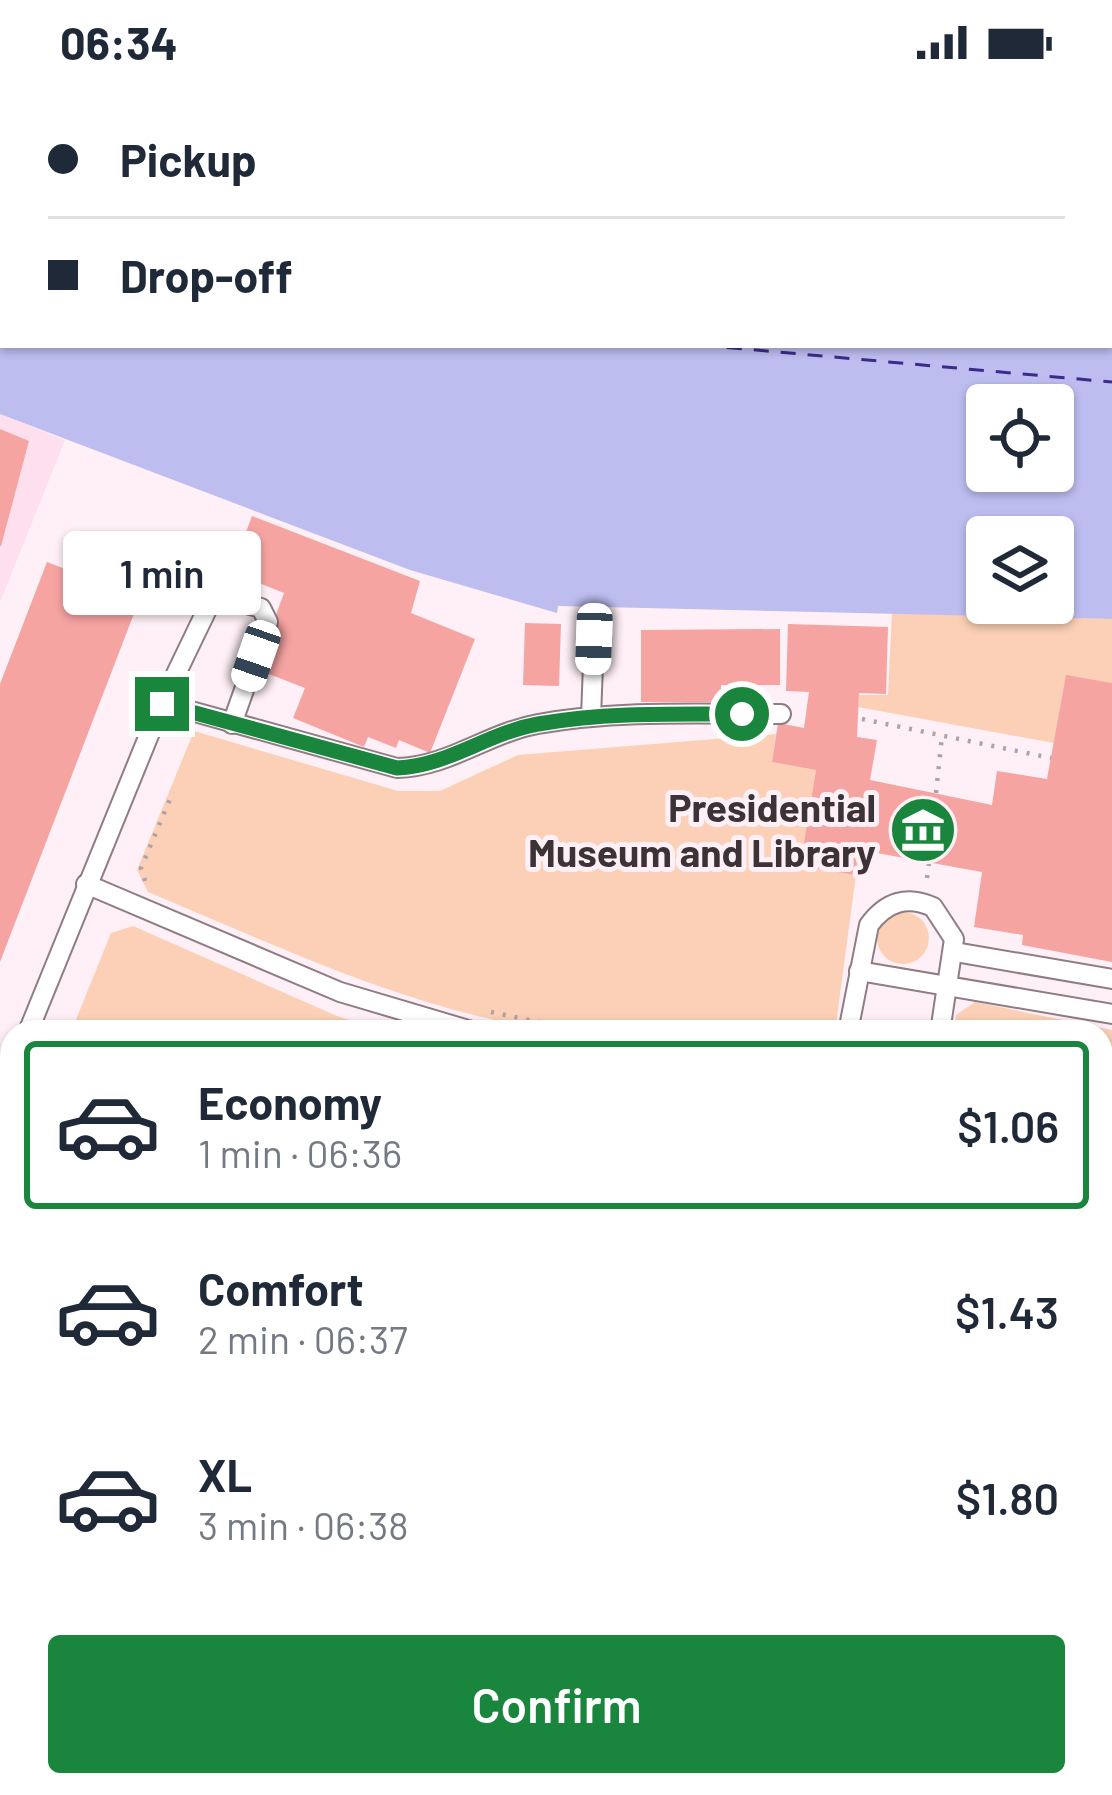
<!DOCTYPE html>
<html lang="en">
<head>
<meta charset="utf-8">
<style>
  :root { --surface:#fff; --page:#f6f6f7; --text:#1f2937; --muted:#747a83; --line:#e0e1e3; --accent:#1a863d }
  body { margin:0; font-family:Barlow,sans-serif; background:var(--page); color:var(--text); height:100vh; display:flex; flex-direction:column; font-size:45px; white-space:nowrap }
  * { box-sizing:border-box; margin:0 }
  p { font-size:39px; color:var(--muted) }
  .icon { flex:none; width:66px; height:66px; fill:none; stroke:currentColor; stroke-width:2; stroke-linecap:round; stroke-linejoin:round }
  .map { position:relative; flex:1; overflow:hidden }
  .drawer { position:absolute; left:0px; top:936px; width:1113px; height:777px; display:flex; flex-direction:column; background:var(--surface); border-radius:36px 36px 0 0; box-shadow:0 3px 9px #0004 }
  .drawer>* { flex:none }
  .banner { position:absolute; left:0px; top:0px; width:1113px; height:264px; box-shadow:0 3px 9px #0004; display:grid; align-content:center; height:264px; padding:0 48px; background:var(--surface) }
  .fabs { position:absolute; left:966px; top:300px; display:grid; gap:24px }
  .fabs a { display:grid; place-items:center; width:108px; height:108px; border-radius:12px; background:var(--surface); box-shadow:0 3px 9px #0004; font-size:60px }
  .end { position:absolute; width:54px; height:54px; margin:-27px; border:15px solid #1a863d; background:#fff; box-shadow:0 0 0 6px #fff }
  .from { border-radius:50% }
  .bubble { position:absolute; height:84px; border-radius:12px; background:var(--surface); box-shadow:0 3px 9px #0004; font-size:39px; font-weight:600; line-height:84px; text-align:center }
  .car { position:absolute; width:36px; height:72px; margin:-36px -18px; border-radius:15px; box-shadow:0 0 9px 3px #0007; background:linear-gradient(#fff 24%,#345 0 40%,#fff 0 76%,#345 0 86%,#fff 0) }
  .banner b { display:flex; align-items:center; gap:42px; height:114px; font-size:45px }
  .banner b+b { border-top:3px solid var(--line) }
  .banner i { width:30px; height:30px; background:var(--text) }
  ul { padding:21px 0 0; list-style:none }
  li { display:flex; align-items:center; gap:36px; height:168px; margin:0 24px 18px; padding:0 24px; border:6px solid transparent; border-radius:12px }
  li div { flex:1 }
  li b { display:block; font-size:45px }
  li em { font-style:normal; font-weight:600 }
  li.active { border-color:var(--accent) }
  li>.icon { width:108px; height:108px; stroke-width:1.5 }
  .primary-button { display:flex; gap:24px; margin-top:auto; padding:24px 48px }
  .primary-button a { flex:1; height:138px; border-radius:12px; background:var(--accent); color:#fff; font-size:48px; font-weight:600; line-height:138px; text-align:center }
  .status { display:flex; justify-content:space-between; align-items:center; height:84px; padding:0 60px; background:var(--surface); direction:ltr }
  .status svg { height:33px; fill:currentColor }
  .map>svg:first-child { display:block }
</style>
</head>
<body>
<div class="status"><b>06:34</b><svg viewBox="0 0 49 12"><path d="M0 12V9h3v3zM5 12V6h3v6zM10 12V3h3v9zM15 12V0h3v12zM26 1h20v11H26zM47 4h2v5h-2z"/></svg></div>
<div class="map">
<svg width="1112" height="1711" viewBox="0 0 1112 1711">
  <rect width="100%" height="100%" fill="#fef0f6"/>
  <g fill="#fddfed">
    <polygon points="0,330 65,356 0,518"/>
    <polygon points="12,1258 12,1701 264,1701 269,1711 0,1711 0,1296"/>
    <polygon points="1112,1369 1112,1711 338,1711 332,1701 1101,1701 1101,1384"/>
  </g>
  <g fill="#fbd0b6">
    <polygon points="892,529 1112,535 1112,599 1066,592 1054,659 858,623 859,611 888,611"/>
    <path d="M194 647 398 707H440L518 671 776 650 772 678 816 686 800 781 856 791 835 948C752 948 643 958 562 948 419 930 280 863 148 808L137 786Z"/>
    <circle cx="903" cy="854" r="26"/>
    <polygon points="133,842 337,932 388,948 71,948 111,849"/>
    <polygon points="975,918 1112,946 1112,1107 1101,1107 1101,948 954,948 956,931"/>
    <polygon points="1101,1169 1112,1169 1112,1304 1101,1319"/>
    <polygon points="12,1659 12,1701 137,1701 142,1711 0,1711 0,1691"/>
  </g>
  <path fill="#bdbdf0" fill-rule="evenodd" d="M0 0 684 3H3V261H1110L1112 8V535L558 522 557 529 410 486 0 330ZM987 321H1053V387H987ZM987 453H1053V519H987Z"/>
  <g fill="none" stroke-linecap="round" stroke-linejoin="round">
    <g stroke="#3c2b8a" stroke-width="3" stroke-dasharray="15 12" stroke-linecap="butt">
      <polyline points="0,29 3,31"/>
      <polyline points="700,261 1112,298"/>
    </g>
  </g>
  <g fill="#f5a4a2">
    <polygon points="0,345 29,357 1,462 0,462"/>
    <polygon points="252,432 420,497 411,529 475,555 430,669 399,656 396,664 368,653 364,663 293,634 305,604 256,585 284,509 231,488"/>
    <polygon points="47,478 140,514 0,878 0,600"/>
    <polygon points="525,539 561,540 559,602 523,601"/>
    <polygon points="788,540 888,543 886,610 859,609 857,653 877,656 870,696 992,721 997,687 1047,695 1066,591 1112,599 1112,878 1022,861 1023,851 974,843 982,788 860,766 856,791 800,782 816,686 772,678 778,639 804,644 809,608 786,607"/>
    <polygon points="780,545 780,601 721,601 721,618 641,618 641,546"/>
    <polygon points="10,1347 12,1561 0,1561 0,1388"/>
    <polygon points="0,1574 12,1577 12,1623 1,1658"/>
    <polygon points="1101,1647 1112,1656 1112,1684 1101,1699"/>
    <polygon points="163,1701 238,1701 243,1711 168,1711"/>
    <polygon points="423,1701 517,1701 499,1711 428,1711"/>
    <polygon points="701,1701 822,1701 815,1711 714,1711"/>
    <polygon points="946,1701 1049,1701 1063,1711 939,1711"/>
  </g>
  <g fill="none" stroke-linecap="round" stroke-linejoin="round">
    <g stroke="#8f7c85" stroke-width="22">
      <g id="service">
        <path d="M162 619 397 684C448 683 488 649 538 640 618 626 700 630 781 630"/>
        <polyline points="591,633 594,555"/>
        <polyline points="86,800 340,908 475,948"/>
        <polyline points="955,868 1112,895"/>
        <polyline points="859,887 1112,930"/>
        <polyline points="28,948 162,619 214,511 261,524 268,538 232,640"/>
        <path d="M848 948 869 841C886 818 907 811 933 823L954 855 940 948"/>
        <polyline points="0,1019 12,989"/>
        <polyline points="148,1701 153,1711"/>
      </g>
    </g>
    <g stroke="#8f7c85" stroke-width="40">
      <g id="minor">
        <polyline points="2,1133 12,1153"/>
        <polyline points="1101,1146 1112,1145"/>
        <polyline points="1101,1351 1112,1336"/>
        <polyline points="302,1701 307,1711"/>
        <polyline points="845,1711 853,1701"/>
      </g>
    </g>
    <g stroke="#ada2a7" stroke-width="4.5" stroke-dasharray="3 9" stroke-linecap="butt">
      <polyline points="862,635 1051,674"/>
      <polyline points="936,709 942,652"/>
      <polyline points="927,794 929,778"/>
      <polyline points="145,797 141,784 173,708"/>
      <polyline points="491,928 587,948"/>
    </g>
    <use href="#service" stroke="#fff" stroke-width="18"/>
    <use href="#minor" stroke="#fff" stroke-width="36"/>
  </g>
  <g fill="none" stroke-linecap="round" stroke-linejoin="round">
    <path stroke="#1a863d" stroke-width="15" d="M162 620 397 684C448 682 487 649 538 640 605 628 675 630 742 630"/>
  </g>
  <defs>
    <g id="museum-disc" transform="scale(3.45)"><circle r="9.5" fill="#1a863d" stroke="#fef0f6"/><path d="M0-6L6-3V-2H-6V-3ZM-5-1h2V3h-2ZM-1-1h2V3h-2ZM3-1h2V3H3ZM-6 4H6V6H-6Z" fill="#fff"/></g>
  </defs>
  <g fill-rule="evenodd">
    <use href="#museum-disc" x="923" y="746"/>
  </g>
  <g text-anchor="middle" stroke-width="10" stroke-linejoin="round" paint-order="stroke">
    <g font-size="39" font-weight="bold" fill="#3c3337" stroke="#fef0f6" text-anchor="end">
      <text x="876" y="738">Presidential<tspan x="876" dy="45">Museum and Library</tspan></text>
    </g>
  </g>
</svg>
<div class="fabs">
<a><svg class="icon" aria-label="locate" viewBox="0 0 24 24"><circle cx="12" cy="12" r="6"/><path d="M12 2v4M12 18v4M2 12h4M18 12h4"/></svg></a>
<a><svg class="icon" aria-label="layers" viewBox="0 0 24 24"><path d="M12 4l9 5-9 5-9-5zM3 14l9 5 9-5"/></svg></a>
</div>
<i class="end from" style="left:742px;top:630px"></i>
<i class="end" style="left:162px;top:620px"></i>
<div class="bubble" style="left:63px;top:447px;width:198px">1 min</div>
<i class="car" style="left:594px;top:555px;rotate:182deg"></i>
<i class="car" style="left:256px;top:572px;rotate:199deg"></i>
<div class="banner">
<b><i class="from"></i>Pickup</b>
<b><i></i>Drop-off</b>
</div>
<section class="drawer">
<ul>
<li class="active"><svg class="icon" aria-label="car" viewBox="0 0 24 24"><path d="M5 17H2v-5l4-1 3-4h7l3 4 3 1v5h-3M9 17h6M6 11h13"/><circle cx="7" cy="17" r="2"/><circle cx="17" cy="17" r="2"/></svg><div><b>Economy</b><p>1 min · 06:36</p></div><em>$1.06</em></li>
<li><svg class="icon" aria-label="car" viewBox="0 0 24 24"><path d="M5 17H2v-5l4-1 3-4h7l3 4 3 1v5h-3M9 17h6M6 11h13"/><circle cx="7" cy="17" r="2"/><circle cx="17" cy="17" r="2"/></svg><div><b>Comfort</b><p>2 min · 06:37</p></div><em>$1.43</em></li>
<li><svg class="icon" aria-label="car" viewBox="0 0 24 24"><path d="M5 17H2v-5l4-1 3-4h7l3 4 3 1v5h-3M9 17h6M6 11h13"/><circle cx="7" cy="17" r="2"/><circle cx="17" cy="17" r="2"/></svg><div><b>XL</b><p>3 min · 06:38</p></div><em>$1.80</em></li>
</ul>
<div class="primary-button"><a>Confirm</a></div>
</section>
</div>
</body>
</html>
